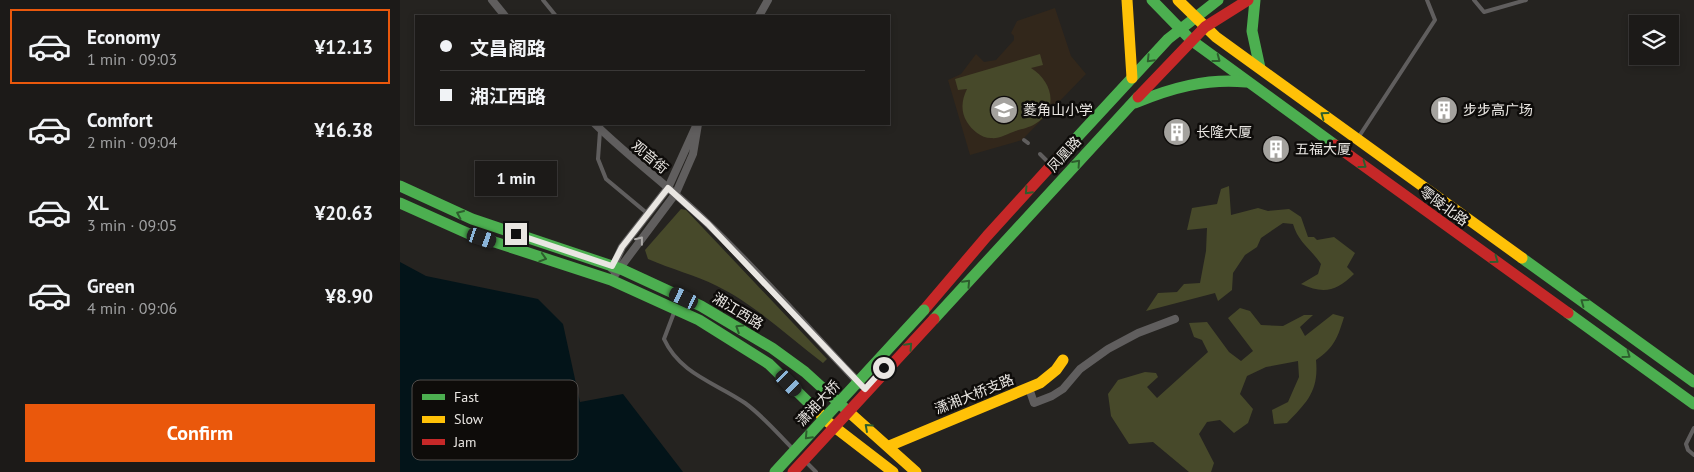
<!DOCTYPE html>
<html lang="en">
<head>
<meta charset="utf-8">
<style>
  :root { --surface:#1c1a18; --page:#252321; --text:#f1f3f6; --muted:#a0a1a2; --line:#3a3837; --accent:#ea580c }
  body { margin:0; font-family:"PT Sans","Noto Sans SC",sans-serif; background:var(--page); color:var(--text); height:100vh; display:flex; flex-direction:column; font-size:19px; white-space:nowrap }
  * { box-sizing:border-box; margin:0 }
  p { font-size:16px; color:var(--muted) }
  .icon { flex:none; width:28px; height:28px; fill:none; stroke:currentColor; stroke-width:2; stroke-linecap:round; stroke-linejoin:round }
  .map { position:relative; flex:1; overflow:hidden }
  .panel { display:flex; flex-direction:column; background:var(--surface); width:400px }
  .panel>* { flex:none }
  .hud { position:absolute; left:15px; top:15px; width:475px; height:110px; border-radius:0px; box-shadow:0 2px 8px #0003,0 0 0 1px var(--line); display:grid; align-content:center; height:110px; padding:0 25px; background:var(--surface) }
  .tools { position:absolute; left:1229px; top:15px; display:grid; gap:10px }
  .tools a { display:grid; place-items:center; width:50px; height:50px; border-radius:0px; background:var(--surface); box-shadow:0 2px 8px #0003,0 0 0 1px var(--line); font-size:25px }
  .end { position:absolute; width:22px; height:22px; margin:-11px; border:6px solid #e9e6e2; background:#111; box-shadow:0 0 0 2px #111 }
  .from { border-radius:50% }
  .bubble { position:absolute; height:35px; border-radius:0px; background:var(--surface); box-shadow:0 2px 8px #0003,0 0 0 1px var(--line); font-size:16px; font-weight:800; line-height:35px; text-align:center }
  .car { position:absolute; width:15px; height:30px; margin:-15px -8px; border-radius:6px; box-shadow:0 0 4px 1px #0007; background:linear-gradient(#222 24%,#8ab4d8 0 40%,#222 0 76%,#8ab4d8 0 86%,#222 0) }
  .hud b { display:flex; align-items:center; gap:18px; height:48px; font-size:19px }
  .hud b+b { border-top:1px solid var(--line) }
  .hud i { width:12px; height:12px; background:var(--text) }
  ul { padding:9px 0 0; list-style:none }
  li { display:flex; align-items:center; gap:15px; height:75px; margin:0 10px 8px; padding:0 15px; border:2px solid transparent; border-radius:0px }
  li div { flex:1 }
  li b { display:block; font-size:19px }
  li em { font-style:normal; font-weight:800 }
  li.active { border-color:var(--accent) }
  li>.icon { width:45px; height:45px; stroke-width:1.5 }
  .button { display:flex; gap:10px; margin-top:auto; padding:10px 25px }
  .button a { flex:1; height:58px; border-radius:0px; background:var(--accent); color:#fff; font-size:20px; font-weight:800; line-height:58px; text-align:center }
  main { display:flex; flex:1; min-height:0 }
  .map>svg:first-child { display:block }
</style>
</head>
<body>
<main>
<section class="panel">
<ul>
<li class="active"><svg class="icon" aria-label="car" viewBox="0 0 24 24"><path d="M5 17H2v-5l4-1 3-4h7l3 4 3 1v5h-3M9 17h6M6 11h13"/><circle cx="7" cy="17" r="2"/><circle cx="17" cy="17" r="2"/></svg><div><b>Economy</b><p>1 min · 09:03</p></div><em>¥12.13</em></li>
<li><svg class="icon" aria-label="car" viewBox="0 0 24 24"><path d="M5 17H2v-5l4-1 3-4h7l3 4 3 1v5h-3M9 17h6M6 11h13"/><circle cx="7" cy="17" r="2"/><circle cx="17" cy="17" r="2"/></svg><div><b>Comfort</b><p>2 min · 09:04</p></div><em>¥16.38</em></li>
<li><svg class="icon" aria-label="car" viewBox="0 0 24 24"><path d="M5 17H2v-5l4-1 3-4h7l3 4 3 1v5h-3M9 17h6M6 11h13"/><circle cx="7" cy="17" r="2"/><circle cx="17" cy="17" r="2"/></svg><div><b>XL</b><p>3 min · 09:05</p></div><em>¥20.63</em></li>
<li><svg class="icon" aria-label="car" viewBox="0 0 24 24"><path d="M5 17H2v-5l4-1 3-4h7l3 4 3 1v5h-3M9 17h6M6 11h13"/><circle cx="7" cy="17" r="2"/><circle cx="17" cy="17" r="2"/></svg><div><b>Green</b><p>4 min · 09:06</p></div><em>¥8.90</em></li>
</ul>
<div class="button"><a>Confirm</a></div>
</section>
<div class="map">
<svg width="1294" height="472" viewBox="0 0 1294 472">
  <rect width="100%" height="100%" fill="#252320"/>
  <polygon fill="#32271b" points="655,8 671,56 686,74 622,140 570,155 548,80 561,74 576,54 584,62 596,60 614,40 614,36 611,33 617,21"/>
  <g fill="#47492a">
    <path d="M640 54 643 65 631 68C652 81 660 109 635 124 629 128 620 129 613 132 607 134 599 139 591 138 581 138 572 130 567 122 560 111 562 99 567 89L558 90 555 79Z"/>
    <path d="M829 186 831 215 858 208 868 211 889 209 901 217 908 237H914L917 240 934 237 955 253 947 267 954 274C936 292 923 294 901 284L918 274 921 264C911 249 898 242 893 224L883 223 861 238 857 247 845 255 833 273 832 290 818 301 815 293 746 311 758 293 777 292 784 284 800 283 806 251 807 228 787 230 792 208 817 204 821 189Z"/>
    <path d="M281 209 286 210 427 359 423 363C388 337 356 305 317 286 295 275 271 269 248 259L245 250Z"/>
    <path d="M840 308 850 311 861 325 883 326 904 315H913L900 327 905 336 933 314 944 317C938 337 934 348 916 360 919 391 907 402 887 423L874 424 872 410 888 402 899 377 898 361 866 367 847 376 840 394 853 409 848 423 834 433 820 420 807 422 799 434 814 463 811 472H789L753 442 729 444 711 416 708 394 718 380 745 372 756 373 758 377 747 387 757 398 808 352 802 340 794 337 789 323 807 322 829 352 841 361 853 351 828 318Z"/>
  </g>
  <polygon fill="#031419" points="0,262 26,276 138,299 163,324 180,402 223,394 283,472 0,472"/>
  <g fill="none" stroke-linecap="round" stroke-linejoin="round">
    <g stroke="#605e5e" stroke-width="4">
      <polyline points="143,0 156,16"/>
      <polyline points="1074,0 1084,12 1126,0"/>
      <polyline points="200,131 198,159 206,179 248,214"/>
      <polyline points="958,138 1035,20 1027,0"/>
      <polyline points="624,140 628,143"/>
      <polyline points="640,154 650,164"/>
      <path d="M275 310 264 339C280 374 316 383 345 403 363 416 378 434 393 449"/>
      <polyline points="1294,428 1286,444 1288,450 1294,455"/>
      <polyline points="405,461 416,472"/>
    </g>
    <g stroke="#605e5e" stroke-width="8">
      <polyline points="92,0 105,16"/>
      <polyline points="359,16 368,0"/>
      <path d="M195 124C231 159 271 188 306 222 360 273 409 331 461 385"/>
      <polyline points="212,269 222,247 268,188 297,124"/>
      <polyline points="211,280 276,193 293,154 298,124"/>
      <polyline points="629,388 634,403 652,396 663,389 680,369 708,349 738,333 775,319"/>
    </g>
    <g stroke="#4caf50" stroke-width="11">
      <polyline points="752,0 791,40 935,145"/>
      <polyline points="855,0 852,31 860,68"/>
      <path d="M735 103C771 88 807 78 846 82"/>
      <polyline points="658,158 768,39 818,0"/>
      <polyline points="0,186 72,219 221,269 301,306 372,348 405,372 450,413"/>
      <polyline points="0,203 67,233 211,280 299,320 369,364 412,406"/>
      <polyline points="1122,258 1294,382"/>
      <polyline points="1168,313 1294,404"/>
      <polyline points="534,319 738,97"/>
    </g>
    <g stroke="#ffc107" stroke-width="11">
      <polyline points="727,0 732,78"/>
      <polyline points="778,0 816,37 1122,258"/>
      <polyline points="412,406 428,422 493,472"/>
      <polyline points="450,413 516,472"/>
      <polyline points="489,446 640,383 656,370 663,360"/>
    </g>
    <g stroke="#c62828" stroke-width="11">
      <polyline points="738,97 805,27 848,0"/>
      <polyline points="935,145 1168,313"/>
      <polyline points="524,310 587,236 658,158"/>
    </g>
    <polyline stroke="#4caf50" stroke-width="11" points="375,472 524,310"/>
    <polyline stroke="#c62828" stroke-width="11" points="393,472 534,319"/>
  </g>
  <defs><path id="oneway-chevron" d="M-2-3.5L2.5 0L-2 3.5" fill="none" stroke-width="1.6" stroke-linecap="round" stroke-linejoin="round" transform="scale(1.25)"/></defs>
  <g stroke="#2d5e2d">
    <use href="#oneway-chevron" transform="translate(750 59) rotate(134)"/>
    <use href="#oneway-chevron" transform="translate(817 59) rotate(37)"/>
    <use href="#oneway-chevron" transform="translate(924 115) rotate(-144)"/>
    <use href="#oneway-chevron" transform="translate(677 163) rotate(-48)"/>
    <use href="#oneway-chevron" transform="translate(963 165) rotate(36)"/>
    <use href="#oneway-chevron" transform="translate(628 191) rotate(133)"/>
    <use href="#oneway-chevron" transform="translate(60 214) rotate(-156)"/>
    <use href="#oneway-chevron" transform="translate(143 258) rotate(17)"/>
    <use href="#oneway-chevron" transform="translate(1095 260) rotate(36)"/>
    <use href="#oneway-chevron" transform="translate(567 283) rotate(-47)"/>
    <use href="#oneway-chevron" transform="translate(1184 302) rotate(-144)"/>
    <use href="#oneway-chevron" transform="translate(339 328) rotate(-148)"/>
    <use href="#oneway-chevron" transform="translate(509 346) rotate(-47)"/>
    <use href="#oneway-chevron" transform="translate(1227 355) rotate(36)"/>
    <use href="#oneway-chevron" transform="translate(468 427) rotate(-138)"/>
    <use href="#oneway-chevron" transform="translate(408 436) rotate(133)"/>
  </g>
  <use stroke="#aba9a7" href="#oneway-chevron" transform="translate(240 240) rotate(-52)"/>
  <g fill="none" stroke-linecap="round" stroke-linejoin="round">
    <polyline stroke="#e9e6e2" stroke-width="6" points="116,234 212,266 222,247 268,188 308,224 465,389 484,368"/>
  </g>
  <defs>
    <g id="school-disc" transform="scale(1.4375)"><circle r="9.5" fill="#a4a29e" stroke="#0e0c0a"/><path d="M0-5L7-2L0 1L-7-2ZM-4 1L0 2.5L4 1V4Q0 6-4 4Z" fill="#fff"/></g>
    <g id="building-disc" transform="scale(1.4375)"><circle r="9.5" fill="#a4a29e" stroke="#0e0c0a"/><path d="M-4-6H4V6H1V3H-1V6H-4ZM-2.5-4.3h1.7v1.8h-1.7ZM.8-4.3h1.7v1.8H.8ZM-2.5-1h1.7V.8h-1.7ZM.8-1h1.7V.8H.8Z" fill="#fff"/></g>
  </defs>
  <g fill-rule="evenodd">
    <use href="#school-disc" x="604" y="110"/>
    <use href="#building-disc" x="1044" y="110"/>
    <use href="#building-disc" x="777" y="132"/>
    <use href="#building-disc" x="876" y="149"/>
  </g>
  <g text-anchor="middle" stroke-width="5" stroke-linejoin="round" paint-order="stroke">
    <g font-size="14" fill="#e9e6e2" stroke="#0e0c0a" text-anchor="start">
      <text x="623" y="115">菱角山小学</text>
      <text x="1063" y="115">步步高广场</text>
      <text x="796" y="137">长隆大厦</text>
      <text x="895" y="154">五福大厦</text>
    </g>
    <g font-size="14" fill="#e9e6e2" stroke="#0e0c0a">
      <text transform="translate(664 154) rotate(-48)" y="5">凤凰路</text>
      <text transform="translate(250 157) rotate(40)" y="5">观音街</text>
      <text transform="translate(1044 206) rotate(36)" y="5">零陵北路</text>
      <text transform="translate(338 311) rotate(31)" y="5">湘江西路</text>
      <text transform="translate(574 394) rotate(-22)" y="5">潇湘大桥支路</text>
      <text transform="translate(418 403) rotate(-47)" y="5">潇湘大桥</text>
    </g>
  </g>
  <rect x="12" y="380" width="166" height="80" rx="8" fill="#0e0c0a" stroke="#504d4b" stroke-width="1"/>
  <rect x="22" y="394" width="23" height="6" fill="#4caf50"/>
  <rect x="22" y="416" width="23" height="7" fill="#ffc107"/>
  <rect x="22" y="439" width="23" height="6" fill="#c62828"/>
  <g font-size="14" fill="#e9e6e2">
    <text x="54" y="402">Fast</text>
    <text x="54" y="424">Slow</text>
    <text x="54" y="447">Jam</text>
  </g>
</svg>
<div class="tools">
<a><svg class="icon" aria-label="layers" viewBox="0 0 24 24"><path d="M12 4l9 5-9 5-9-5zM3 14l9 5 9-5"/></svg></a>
</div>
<i class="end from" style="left:484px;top:368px"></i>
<i class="end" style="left:116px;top:234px"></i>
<div class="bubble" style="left:75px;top:161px;width:82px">1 min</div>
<i class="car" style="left:82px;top:238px;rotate:109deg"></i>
<i class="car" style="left:284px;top:298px;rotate:296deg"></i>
<i class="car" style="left:389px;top:383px;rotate:136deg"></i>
<div class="hud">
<b><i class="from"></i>文昌阁路</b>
<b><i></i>湘江西路</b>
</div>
</div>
</main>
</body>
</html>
